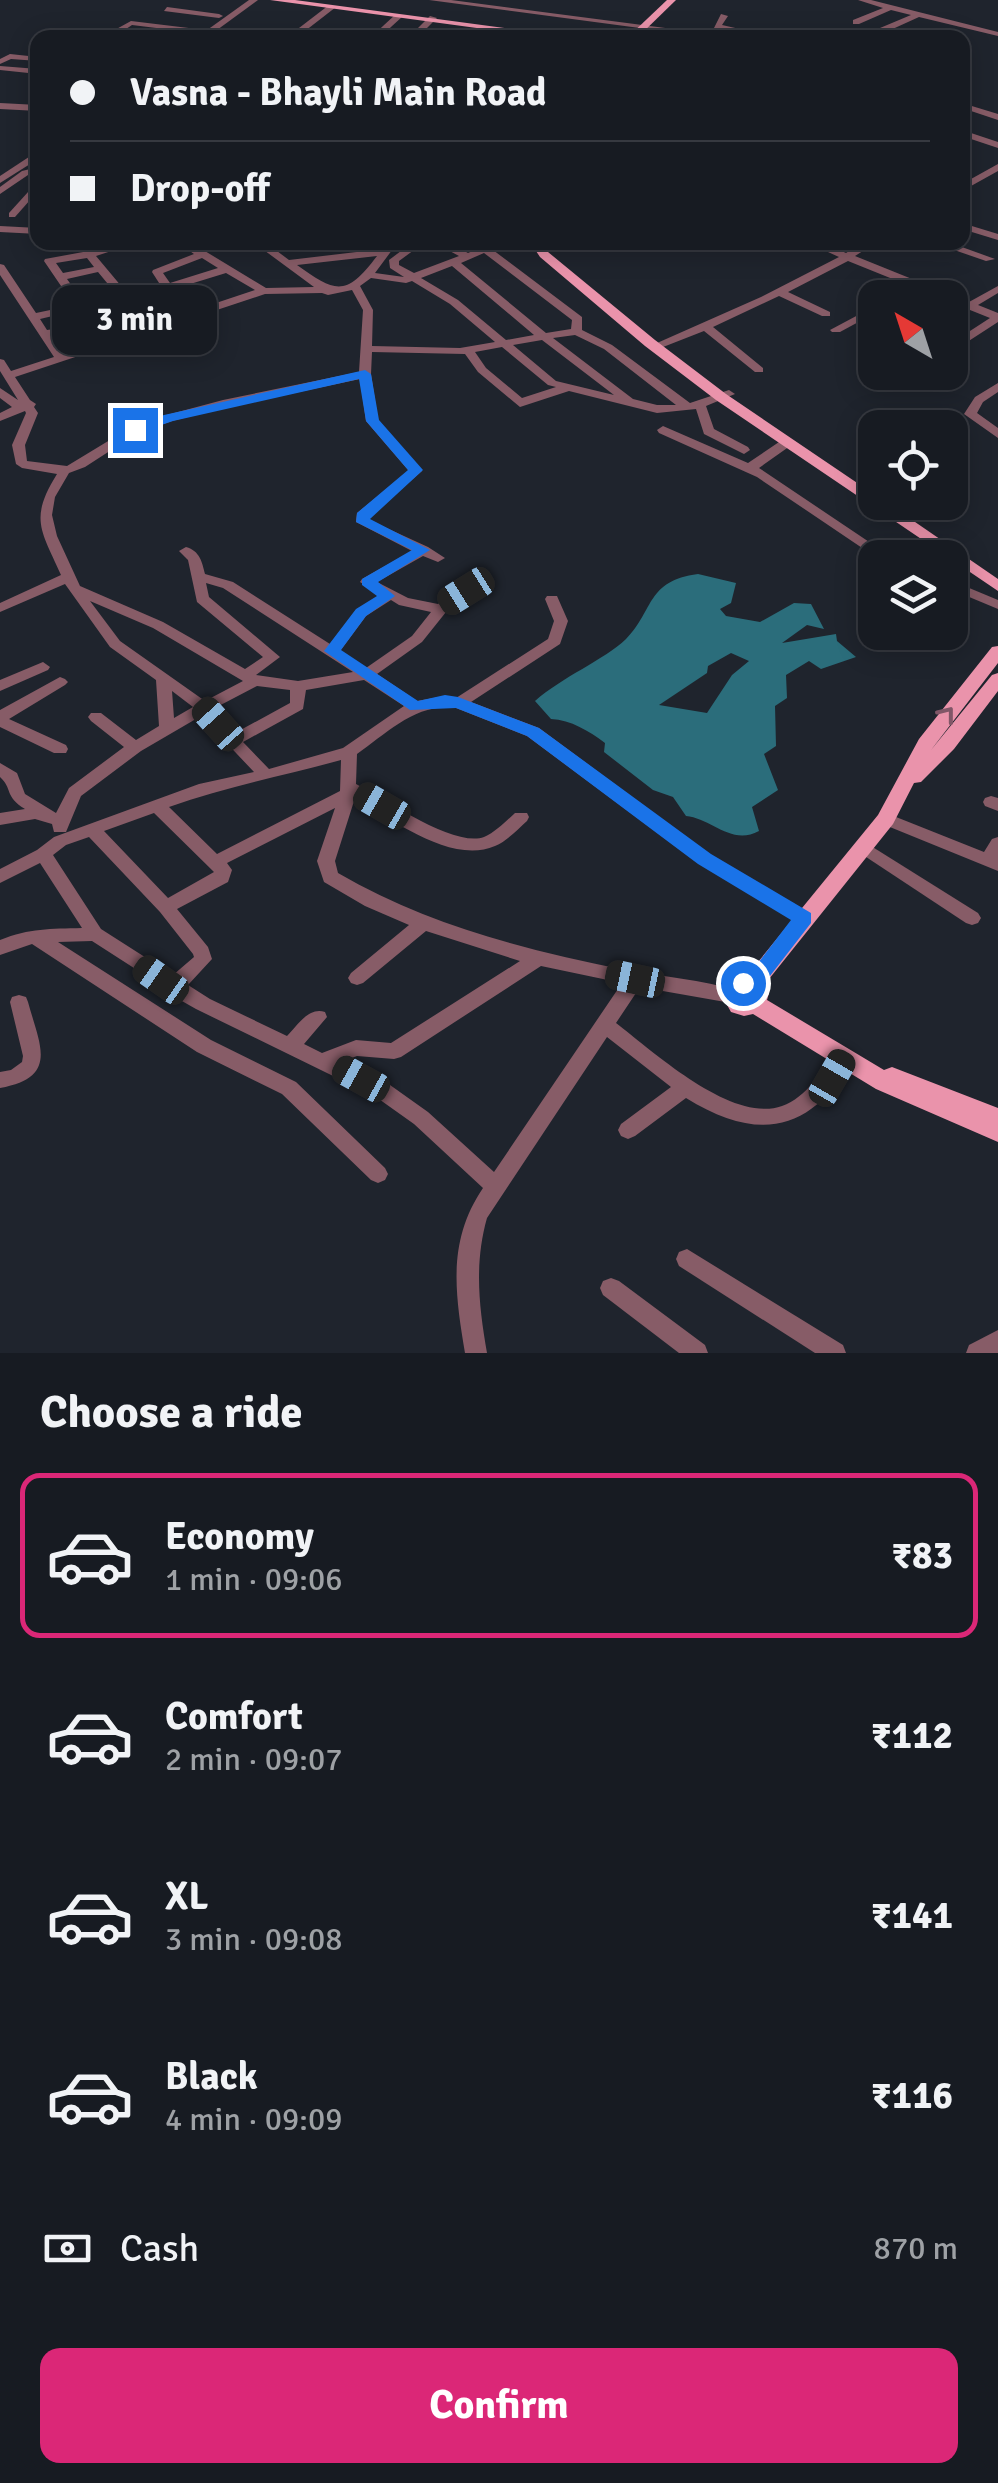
<!DOCTYPE html>
<html lang="en">
<head>
<meta charset="utf-8">
<style>
  :root { --surface:#171b22; --page:#20242a; --text:#f1f3f6; --muted:#9ea1a5; --line:#363940; --accent:#db2777 }
  body { margin:0; font-family:Signika,sans-serif; background:var(--page); color:var(--text); height:100vh; display:flex; flex-direction:column; font-size:38px; white-space:nowrap }
  * { box-sizing:border-box; margin:0 }
  p { font-size:32px; color:var(--muted) }
  .icon { flex:none; width:55px; height:55px; fill:none; stroke:currentColor; stroke-width:2; stroke-linecap:round; stroke-linejoin:round }
  .map { position:relative; height:1353px; overflow:hidden }
  .sheet { display:flex; flex-direction:column; background:var(--surface); flex:1 }
  .sheet>* { flex:none }
  .banner { position:absolute; left:30px; top:30px; width:940px; height:220px; border-radius:20px; box-shadow:0 5px 25px #0003,0 0 0 2px var(--line); display:grid; align-content:center; height:220px; padding:0 40px; background:var(--surface) }
  .needle { width:65px; rotate:321deg }
  .buttons { position:absolute; left:858px; top:280px; display:grid; gap:20px }
  .buttons a { display:grid; place-items:center; width:110px; height:110px; border-radius:20px; background:var(--surface); box-shadow:0 5px 25px #0003,0 0 0 2px var(--line); font-size:50px }
  .end { position:absolute; width:45px; height:45px; margin:-22px; border:12px solid #1a73e8; background:#fff; box-shadow:0 0 0 5px #fff }
  .from { border-radius:50% }
  .bubble { position:absolute; height:70px; border-radius:20px; background:var(--surface); box-shadow:0 5px 25px #0003,0 0 0 2px var(--line); font-size:32px; font-weight:700; line-height:70px; text-align:center }
  .car { position:absolute; width:30px; height:60px; margin:-30px -15px; border-radius:12px; box-shadow:0 0 8px 2px #0007; background:linear-gradient(#222 24%,#8ab4d8 0 40%,#222 0 76%,#8ab4d8 0 86%,#222 0) }
  .banner b { display:flex; align-items:center; gap:35px; height:95px; font-size:38px }
  .banner b+b { border-top:2px solid var(--line) }
  .banner i { width:25px; height:25px; background:var(--text) }
  ul { padding:0; list-style:none }
  li { display:flex; align-items:center; gap:30px; height:165px; margin:0 20px 15px; padding:0 20px; border:5px solid transparent; border-radius:20px }
  li div { flex:1 }
  li b { display:block; font-size:38px }
  li em { font-style:normal; font-weight:700 }
  li.on { border-color:var(--accent) }
  li>.icon { width:90px; height:90px; stroke-width:1.5 }
  h2 { padding:0 40px; font-size:45px; line-height:120px }
  .pay { display:flex; align-items:center; gap:25px; height:110px; padding:0 40px; font-size:38px }
  .pay p { margin-inline-start:auto }
  .button { display:flex; gap:20px; margin-top:auto; padding:20px 40px }
  .button a { flex:1; height:115px; border-radius:20px; background:var(--accent); color:#fff; font-size:40px; font-weight:700; line-height:115px; text-align:center }
  .map>svg:first-child { display:block }
</style>
</head>
<body>
<div class="map">
<svg width="998" height="1353" viewBox="0 0 998 1353">
  <rect width="100%" height="100%" fill="#1f242d"/>
  <path fill="#2b6d7b" fill-rule="evenodd" d="M698 574 736 583 731 603 720 609 726 616 760 622 794 603 811 604 824 629 807 625 782 643 836 634 837 641 856 657 821 669 809 661 786 675 787 698 775 706 776 746 764 754 778 790 752 807 759 831C731 846 711 818 686 816L673 797 653 790 604 752 605 743C589 731 571 720 551 719L535 701C562 677 604 660 626 639 655 609 646 581 698 574ZM731 653 749 661 732 675 707 713 659 705 707 673 708 666Z"/>
  <g fill="none" stroke-linecap="round" stroke-linejoin="round">
    <g fill="#875c67" fill-rule="evenodd">
      <polygon points="249,0 258,0 206,38 196,38"/>
      <polygon points="429,0 451,0 742,38 715,38"/>
      <polygon points="858,0 871,0 998,32 998,36 919,17 886,32 880,32 880,28 911,15 891,10 859,24 853,24 853,20 883,8"/>
      <polygon points="329,5 336,7 296,38 286,38"/>
      <polygon points="167,7 219,14 223,16 219,18 164,11"/>
      <polygon points="396,14 403,16 379,38 370,38"/>
      <polygon points="721,14 728,16 722,25 780,38 762,38 714,28"/>
      <polygon points="430,16 437,18 417,38 408,38"/>
      <polygon points="131,21 197,29 201,31 197,33 132,25 123,31 163,38 138,38 111,32"/>
      <polygon points="10,54 38,57 38,61 11,59 0,64 0,59"/>
      <polygon points="0,66 38,69 38,74 0,70"/>
      <polygon points="0,103 38,105 38,111 0,109"/>
      <polygon points="962,103 998,114 998,120 962,108"/>
      <polygon points="962,130 998,142 998,148 962,136"/>
      <polygon points="38,151 38,159 0,183 0,176"/>
      <polygon points="998,164 998,171 962,191 962,184"/>
      <polygon points="38,167 38,173 28,175 0,194 0,187 22,171"/>
      <polygon points="38,181 38,191 15,217 9,217 9,213"/>
      <polygon points="962,223 998,234 998,240 962,229"/>
      <polygon points="0,226 38,228 38,234 0,232"/>
      <path d="M122 242H139L96 256 127 293 161 286 152 272 153 270 194 254 177 242H190L266 288 314 287 253 242H265L289 260 382 249 387 242H398L375 273 404 277 390 268 389 260 413 242H425L399 261V265L414 273 459 256 433 242H447L468 253 494 242H510L493 250 582 317V330L612 345 690 403 729 390 735 394 706 406 714 429 748 447 750 450 744 454 704 434 696 409 657 413 569 391 520 407 478 372 465 354 372 352 371 374 378 420 422 471 369 517V520L428 547 445 558 438 562 423 556 377 582 408 598 438 604 466 587 473 591 446 612 422 642 377 674 417 701 445 696 456 698 548 639 554 621 545 599 547 596H557L568 621 560 644 471 702 539 728 710 855 810 913 813 918 810 923 804 925 798 923 698 863 527 736 456 708C417 702 387 733 357 754L356 784C384 799 455 848 484 837 496 832 506 821 515 813H527L529 817 527 821C517 830 507 841 495 846 451 865 392 819 355 798L335 861 338 873C427 925 523 949 625 970 662 977 702 979 738 991L740 996 738 1001 731 1003 640 987 616 1023C654 1052 732 1124 782 1106 807 1097 821 1072 836 1052L843 1050 850 1052 853 1058C811 1134 757 1142 686 1098L635 1136 628 1139 621 1136 618 1130 621 1124 671 1087 607 1037 487 1218C474 1264 479 1307 487 1353H465C455 1293 447 1241 483 1188L414 1124 376 1097 196 1009 166 992 165 988 92 941 58 942 211 1040 296 1082 385 1168 388 1174 385 1180 378 1183 371 1180 282 1094 197 1052 32 944 0 955V940C30 928 50 929 82 928L40 863 0 883V869L37 850 54 837 199 784 254 772 201 716 141 751 81 796 66 832H54L52 824 35 819 0 825V813L25 809C4 796 13 789 0 777V763L17 773 25 794 56 813 69 788 124 747 91 721 88 717 91 713H101L136 740 159 726 156 680 110 647 65 584 0 612V603L61 575C41 530 29 519 57 474L22 468 16 464 12 445 26 413 25 411 0 421V413L12 407 0 398V388L18 400 0 371V359L4 360 11 371 54 357 0 275V264L4 265 36 313 74 305 44 261 45 259 105 248ZM484 253 572 320 571 329 546 333 461 263ZM377 256C346 297 336 293 297 265ZM87 258 94 267 63 273 56 263ZM202 258 218 268 170 283 163 273ZM452 266 534 335 506 340 458 300 421 278ZM98 272 117 295 84 303 67 279ZM226 273 255 290 189 312 174 289ZM371 278 406 283 412 281 450 304 495 342 460 348 372 346 373 310 360 286ZM352 290 363 310 359 372 223 400 163 416 128 429 67 466 27 461 25 445 38 413 34 407 36 404 30 400 15 377 265 294 322 293 328 295ZM165 292 180 315 63 354 51 336 172 316 173 314 168 311 144 315 131 299ZM121 301 134 316 98 322 88 308ZM78 310 88 324 47 330 40 319ZM575 335 604 349 676 405H657L633 399 553 338ZM542 340 614 395 556 381 513 345ZM502 347 548 385 556 387 522 398 486 368 475 352ZM360 379 366 421 409 471 357 513 356 522 412 551 362 579 360 582 380 595 356 610 330 644 233 582 205 574C202 562 200 551 186 547L179 551 188 560 197 602 263 657 245 669 163 622 80 586 57 536 52 515 55 497 69 473 85 467 136 434 172 421 223 408ZM206 583 223 588 353 672 298 681 256 675 280 657 209 597ZM391 600 399 605 431 612 412 636 366 668 340 651 366 616ZM90 601 153 628 243 681 205 701 120 641ZM364 680 404 706 343 748 269 769 243 742 303 709 306 690ZM257 686 290 690V703L235 733 213 709ZM172 691 193 707 174 718ZM341 760 340 791 217 854 169 807C225 787 283 776 341 760ZM335 808 317 861 324 882 365 906 409 925 351 973 348 978 351 983 357 985 363 983 426 931 520 961 391 1043 356 1040 322 1053 304 1044 327 1017 325 1012C309 1006 297 1026 287 1036L210 999 188 985 212 959 208 947 177 909 228 882 232 870 227 863ZM154 813 214 872 168 898 104 831ZM89 837 160 912 193 954 194 957 173 975 101 929 53 855 66 845ZM541 966 622 983 494 1172 428 1112 390 1085 341 1062 357 1056 394 1059 401 1057Z"/>
      <polygon points="806,242 821,242 846,253 864,242 877,242 855,256 969,302 998,286 998,293 978,305 998,313 998,322 961,346 953,346 953,342 990,318 950,302 950,298 938,298 919,290 905,298 892,298 910,286 848,261 788,292 830,312 830,316 822,316 779,296 713,327 763,368 763,372 755,372 704,331 658,349 650,349 648,347 761,297 839,257"/>
      <polygon points="931,242 948,242 995,259 986,261"/>
      <polygon points="875,306 875,313 840,332 832,332 830,330"/>
      <polygon points="998,383 998,392 983,402 977,413 998,428 998,438 964,414 975,397"/>
      <polygon points="663,426 748,463 782,440 790,440 790,446 759,468 893,558 877,558 757,477 659,433 657,430"/>
      <polygon points="950,580 998,600 998,609 950,589"/>
      <polygon points="43,662 50,667 48,670 0,691 0,680"/>
      <polygon points="60,677 65,679 68,682 65,685 9,719 66,745 68,749 66,753 54,753 0,727 0,710"/>
      <polygon points="991,796 998,798 998,811 985,806 983,802 985,798"/>
      <polygon points="886,813 984,852 992,839 998,837 998,871 880,823 878,819 880,815"/>
      <polygon points="863,841 978,913 981,918 978,923 972,925 966,923 857,851 855,847 857,843"/>
      <path d="M19 995 26 997 28 1002C40 1046 59 1077 0 1088V1072L11 1070 22 1062 23 1056 10 1002 12 997Z"/>
      <polygon points="687,1249 843,1345 846,1353 815,1353 679,1266 676,1259 679,1252"/>
      <polygon points="611,1278 619,1281 705,1345 708,1353 679,1353 603,1295 600,1288 603,1281"/>
      <polygon points="998,1330 998,1353 966,1353 969,1345"/>
    </g>
    <g fill="#ea93ab" fill-rule="evenodd">
      <polygon points="270,0 295,0 580,38 550,38"/>
      <polygon points="667,0 676,0 637,38 627,38"/>
      <polygon points="530,242 542,242 548,252 655,340 726,394 875,495 875,502 886,502 998,579 998,591 716,400 645,346 540,257"/>
      <polygon points="998,646 998,663 931,750 992,675 998,673 998,691 954,749 921,782 914,783 893,824 765,984 769,993 767,1000 884,1070 892,1067 998,1108 998,1142 876,1089 753,1014 744,1016 731,1012 721,994 729,978 749,973 878,815 919,739 992,647"/>
    </g>
  </g>
  <defs><path id="oneway-chevron" d="M-2-3.5L2.5 0L-2 3.5" fill="none" stroke-width="1.6" stroke-linecap="round" stroke-linejoin="round" transform="scale(2.5)"/></defs>
  <use stroke="#805667" href="#oneway-chevron" transform="translate(947 714) rotate(-52)"/>
  <polygon fill="#1a73e8" points="365,370 371,374 379,420 423,470 370,519 430,550 378,582 395,596 366,616 341,650 418,701 445,695 458,697 539,728 711,854 811,913 811,923 759,990 743,991 733,983 736,977 748,976 791,920 698,864 527,736 456,708 410,710 324,651 356,609 377,596 362,585 362,579 412,550 356,522 357,513 408,470 366,421 359,379 173,421 135,434 128,430 164,415"/>
</svg>
<div class="buttons">
<a><svg class="needle" viewBox="-14 -14 28 28"><path d="M0-13l5 13h-10z" fill="#e53935"/><path d="M0 13l5-13h-10z" fill="#9ea1a5"/></svg></a>
<a><svg class="icon" aria-label="locate" viewBox="0 0 24 24"><circle cx="12" cy="12" r="6"/><path d="M12 2v4M12 18v4M2 12h4M18 12h4"/></svg></a>
<a><svg class="icon" aria-label="layers" viewBox="0 0 24 24"><path d="M12 4l9 5-9 5-9-5zM3 14l9 5 9-5"/></svg></a>
</div>
<i class="end from" style="left:743px;top:983px"></i>
<i class="end" style="left:135px;top:430px"></i>
<div class="bubble" style="left:52px;top:285px;width:165px">3 min</div>
<i class="car" style="left:466px;top:591px;rotate:238deg"></i>
<i class="car" style="left:218px;top:724px;rotate:318deg"></i>
<i class="car" style="left:382px;top:806px;rotate:300deg"></i>
<i class="car" style="left:635px;top:979px;rotate:282deg"></i>
<i class="car" style="left:161px;top:980px;rotate:305deg"></i>
<i class="car" style="left:832px;top:1078px;rotate:30deg"></i>
<i class="car" style="left:361px;top:1079px;rotate:299deg"></i>
<div class="banner">
<b><i class="from"></i>Vasna - Bhayli Main Road</b>
<b><i></i>Drop-off</b>
</div>
</div>
<section class="sheet">
<h2>Choose a ride</h2>
<ul>
<li class="on"><svg class="icon" aria-label="car" viewBox="0 0 24 24"><path d="M5 17H2v-5l4-1 3-4h7l3 4 3 1v5h-3M9 17h6M6 11h13"/><circle cx="7" cy="17" r="2"/><circle cx="17" cy="17" r="2"/></svg><div><b>Economy</b><p>1 min · 09:06</p></div><em>₹83</em></li>
<li><svg class="icon" aria-label="car" viewBox="0 0 24 24"><path d="M5 17H2v-5l4-1 3-4h7l3 4 3 1v5h-3M9 17h6M6 11h13"/><circle cx="7" cy="17" r="2"/><circle cx="17" cy="17" r="2"/></svg><div><b>Comfort</b><p>2 min · 09:07</p></div><em>₹112</em></li>
<li><svg class="icon" aria-label="car" viewBox="0 0 24 24"><path d="M5 17H2v-5l4-1 3-4h7l3 4 3 1v5h-3M9 17h6M6 11h13"/><circle cx="7" cy="17" r="2"/><circle cx="17" cy="17" r="2"/></svg><div><b>XL</b><p>3 min · 09:08</p></div><em>₹141</em></li>
<li><svg class="icon" aria-label="car" viewBox="0 0 24 24"><path d="M5 17H2v-5l4-1 3-4h7l3 4 3 1v5h-3M9 17h6M6 11h13"/><circle cx="7" cy="17" r="2"/><circle cx="17" cy="17" r="2"/></svg><div><b>Black</b><p>4 min · 09:09</p></div><em>₹116</em></li>
</ul>
<div class="pay"><svg class="icon" aria-label="cash" viewBox="0 0 24 24"><path d="M3 7h18v10H3z"/><circle cx="12" cy="12" r="2"/></svg>Cash<p>870 m</p></div>
<div class="button"><a>Confirm</a></div>
</section>
</body>
</html>
